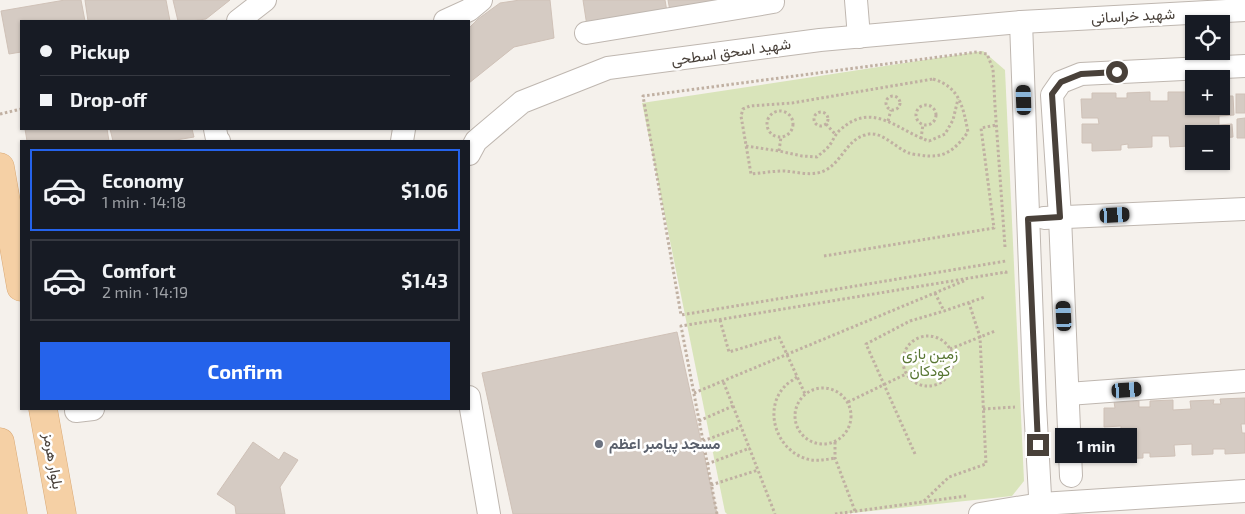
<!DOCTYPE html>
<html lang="en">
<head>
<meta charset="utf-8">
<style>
  :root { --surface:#171b24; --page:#242831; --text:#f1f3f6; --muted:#9ea1a6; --line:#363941; --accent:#2563eb }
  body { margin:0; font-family:"Exo 2",Vazirmatn,sans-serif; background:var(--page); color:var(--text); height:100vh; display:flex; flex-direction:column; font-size:19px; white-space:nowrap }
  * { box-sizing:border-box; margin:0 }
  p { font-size:16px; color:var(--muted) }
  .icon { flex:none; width:28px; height:28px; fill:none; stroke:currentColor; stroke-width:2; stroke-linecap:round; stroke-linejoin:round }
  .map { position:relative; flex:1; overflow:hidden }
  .panel { position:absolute; left:20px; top:140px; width:450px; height:270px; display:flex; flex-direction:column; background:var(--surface); border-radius:0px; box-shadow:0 1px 4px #0004 }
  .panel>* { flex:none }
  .banner { position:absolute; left:20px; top:20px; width:450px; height:110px; border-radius:0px; box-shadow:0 1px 4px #0004; display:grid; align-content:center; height:110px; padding:0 20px; background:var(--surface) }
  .fabs { position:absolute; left:1185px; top:15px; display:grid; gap:10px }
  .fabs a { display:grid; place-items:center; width:45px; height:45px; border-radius:0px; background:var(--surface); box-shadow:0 1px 4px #0004; font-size:25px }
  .end { position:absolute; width:22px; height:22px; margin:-11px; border:6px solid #49413a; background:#fff; box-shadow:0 0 0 2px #fff }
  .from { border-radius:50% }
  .bubble { position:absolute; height:35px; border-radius:0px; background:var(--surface); box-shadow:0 1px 4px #0004; font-size:16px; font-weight:700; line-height:35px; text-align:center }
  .car { position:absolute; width:15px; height:30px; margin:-15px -8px; border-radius:6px; box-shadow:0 0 4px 1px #0007; background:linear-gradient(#222 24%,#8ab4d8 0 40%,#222 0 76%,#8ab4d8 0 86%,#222 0) }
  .banner b { display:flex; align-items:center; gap:18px; height:48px; font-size:19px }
  .banner b+b { border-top:1px solid var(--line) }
  .banner i { width:12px; height:12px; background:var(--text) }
  ul { padding:9px 0 0; list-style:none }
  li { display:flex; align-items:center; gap:15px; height:82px; margin:0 10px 8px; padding:0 10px; border:2px solid var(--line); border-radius:0px }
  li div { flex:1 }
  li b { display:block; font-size:19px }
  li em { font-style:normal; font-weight:700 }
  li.on { border-color:var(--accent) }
  li>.icon { width:45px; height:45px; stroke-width:1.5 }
  .button { display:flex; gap:10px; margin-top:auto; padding:10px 20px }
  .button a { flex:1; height:58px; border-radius:0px; background:var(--accent); color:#fff; font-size:20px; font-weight:700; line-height:58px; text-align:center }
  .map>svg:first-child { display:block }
</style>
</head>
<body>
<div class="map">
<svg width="1245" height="514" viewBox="0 0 1245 514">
  <rect width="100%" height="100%" fill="#f5f1ec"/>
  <polygon fill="#d9e4ba" points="983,51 1005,70 1024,481 1012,496 843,514 727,514 725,512 642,103"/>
  <g fill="#d5cbc3" stroke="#cfc1b7">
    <polygon points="65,0 81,0 85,21 21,21 21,52 9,54 1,11"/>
    <polygon points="85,0 166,0 170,21 88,21"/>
    <polygon points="173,0 230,0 206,19 191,21 178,21"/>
    <polygon points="520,0 550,0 554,38 514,47 469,83 469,28 478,19 500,3"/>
    <polygon points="583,0 665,0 667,12 587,26"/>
    <polygon points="668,0 734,0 670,11"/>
    <polygon points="1221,89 1225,89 1225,96 1233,96 1234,115 1219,116 1219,125 1232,124 1233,137 1224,138 1224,145 1221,145 1221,134 1194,134 1194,141 1190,141 1190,146 1170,147 1169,136 1152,136 1152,147 1128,148 1128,144 1121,145 1121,150 1092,151 1092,143 1082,143 1082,124 1099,124 1098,118 1082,118 1081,99 1092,99 1092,93 1116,93 1116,98 1127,98 1127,93 1150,92 1150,101 1168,101 1168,92 1191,92 1190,96 1194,96 1194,106 1221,106"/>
    <rect x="1236" y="94" width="9" height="19"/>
    <polygon points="1245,118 1245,138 1237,138 1237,119"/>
    <polygon points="25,129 107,129 109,141 27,141"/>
    <polygon points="110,129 192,129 194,137 170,141 113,141"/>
    <polygon points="677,332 717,514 513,514 482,373"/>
    <polygon points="1245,398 1245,424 1241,424 1242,433 1245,433 1245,453 1225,454 1225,449 1213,449 1213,454 1192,455 1192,444 1174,445 1175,456 1150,457 1150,453 1143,453 1143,458 1115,459 1115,452 1105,452 1105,432 1121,432 1121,426 1104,427 1104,408 1115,408 1114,402 1139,401 1139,407 1150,407 1150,401 1173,400 1173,410 1191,409 1190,401 1214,400 1213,404 1221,404 1220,399"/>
    <polygon points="253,442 279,460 284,452 298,460 280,487 285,514 236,514 235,506 217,494"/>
  </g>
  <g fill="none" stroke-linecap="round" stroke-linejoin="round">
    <g stroke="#bfb7b0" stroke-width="24">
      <g id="minor">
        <polyline points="856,0 859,37"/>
        <polyline points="238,21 265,0"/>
        <polyline points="445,21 469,10 481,0"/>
        <polyline points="1021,22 1035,405 1041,514"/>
        <polyline points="586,33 773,2"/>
        <polyline points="215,129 217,139 219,141"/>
        <polyline points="402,141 404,129"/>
        <polyline points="469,154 476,141 522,102 608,68 820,40 1021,22 1245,10"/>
        <polyline points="1044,218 1245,209"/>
        <polyline points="1068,394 1245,381"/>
        <polyline points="469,397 489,514"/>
        <polyline points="76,411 93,409"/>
        <polyline points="1071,476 1060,217 1052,95 1061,82 1081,74 1245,66"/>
        <polyline points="980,514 1041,504 1245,491"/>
      </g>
    </g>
    <g stroke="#d9a976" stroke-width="29">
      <g id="major">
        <polyline points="0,167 21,287"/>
        <polyline points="43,409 62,514"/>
        <polyline points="0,442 13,514"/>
      </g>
    </g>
    <g stroke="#c0b0a2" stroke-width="3" stroke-dasharray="2.5 2.5" stroke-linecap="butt">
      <path d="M933 79C960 87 963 107 968 132 954 151 944 159 920 155 917 155 912 154 909 153 895 148 881 129 865 135 847 140 842 161 826 170 813 177 798 172 785 171 773 171 762 173 751 174L741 116 743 109 750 106 792 103Z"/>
      <circle cx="893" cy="103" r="7"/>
      <circle cx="926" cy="115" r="10"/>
      <circle cx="780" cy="124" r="13"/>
      <circle cx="821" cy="119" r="7"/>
      <polyline points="0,114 21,109"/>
      <polyline points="888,121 891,110"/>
      <polyline points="826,124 836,135"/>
      <polyline points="921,139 923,124"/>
      <path d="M746 146 779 151 802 156 817 157C821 153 826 150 829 146 833 141 835 134 840 130 873 100 898 131 929 141L945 134 953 120 958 99"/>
      <polyline points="779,151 781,137"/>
      <polyline points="1005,247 995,106 993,69 987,54 977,52 643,96 681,315 1006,261"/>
      <polyline points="824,256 994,228 981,128 996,125"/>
      <polyline points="935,293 944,311"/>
      <polyline points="720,320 729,352 779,337 805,394"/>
      <circle cx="928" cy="361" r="25"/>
      <polyline points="950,349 995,331"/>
      <path d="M797 377C793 380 788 383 785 386 763 409 776 448 804 458 814 462 824 460 835 458"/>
      <circle cx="823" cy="416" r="28"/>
      <polyline points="694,393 966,280"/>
      <polyline points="848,402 906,374"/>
      <polyline points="733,406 775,514"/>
      <polyline points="983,409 1015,407"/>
      <polyline points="699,421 733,406 723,381"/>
      <polyline points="703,441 741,427"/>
      <polyline points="835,442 835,458 855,511"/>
      <polyline points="915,454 866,344 910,321 944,311 985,297"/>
      <polyline points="707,464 750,448"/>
      <polyline points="711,485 758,470"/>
      <polyline points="924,501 949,477 986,464 980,337 969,303"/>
      <polyline points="717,514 681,326 1006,272 1006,275"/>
      <polyline points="835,514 966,496"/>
    </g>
    <use href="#minor" stroke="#fff" stroke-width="22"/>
    <use href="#major" stroke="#f5d0a5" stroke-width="28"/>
  </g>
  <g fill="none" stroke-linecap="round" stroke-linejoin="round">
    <polyline stroke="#49413a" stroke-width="6" points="1038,445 1028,219 1060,217 1052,94 1061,82 1081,74 1117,72"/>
  </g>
  <circle fill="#6b7280" stroke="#fff" stroke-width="2" cx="599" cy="444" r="5"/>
  <g text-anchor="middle" stroke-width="5" stroke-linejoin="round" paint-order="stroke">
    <g font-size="15" fill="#49413a" stroke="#fff">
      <text transform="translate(1133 16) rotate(-3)" y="5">شهید خراسانی</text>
      <text transform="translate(731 52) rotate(-8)" y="5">شهید اسحق اسطحی</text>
      <text transform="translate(53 461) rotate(80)" y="5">بلوار هرمز</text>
    </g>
    <g font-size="15" fill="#587633" stroke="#fff">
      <text x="930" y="359">زمین بازی<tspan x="930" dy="17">کودکان</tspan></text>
    </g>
    <g font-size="15" font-weight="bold" fill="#5b616d" stroke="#fff" text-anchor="start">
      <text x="609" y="449">مسجد پیامبر اعظم</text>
    </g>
  </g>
</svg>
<div class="fabs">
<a><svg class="icon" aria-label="locate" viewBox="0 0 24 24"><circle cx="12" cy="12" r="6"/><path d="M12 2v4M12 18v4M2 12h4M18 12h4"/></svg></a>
<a>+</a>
<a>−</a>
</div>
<i class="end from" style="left:1117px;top:72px"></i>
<i class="end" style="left:1038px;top:445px"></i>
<div class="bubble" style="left:1055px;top:428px;width:82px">1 min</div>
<i class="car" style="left:1024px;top:100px;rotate:358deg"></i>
<i class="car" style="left:1115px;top:215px;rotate:87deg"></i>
<i class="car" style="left:1064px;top:316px;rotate:357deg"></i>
<i class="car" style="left:1127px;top:390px;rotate:86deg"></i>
<div class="banner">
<b><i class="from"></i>Pickup</b>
<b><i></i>Drop-off</b>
</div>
<section class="panel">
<ul>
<li class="on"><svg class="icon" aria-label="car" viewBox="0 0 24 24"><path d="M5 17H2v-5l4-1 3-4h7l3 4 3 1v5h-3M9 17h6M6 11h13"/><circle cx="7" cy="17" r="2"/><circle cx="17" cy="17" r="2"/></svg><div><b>Economy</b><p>1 min · 14:18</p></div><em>$1.06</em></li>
<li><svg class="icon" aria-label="car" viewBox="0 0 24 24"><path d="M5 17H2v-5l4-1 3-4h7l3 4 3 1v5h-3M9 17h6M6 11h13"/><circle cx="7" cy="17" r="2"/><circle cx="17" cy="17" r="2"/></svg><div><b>Comfort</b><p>2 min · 14:19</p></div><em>$1.43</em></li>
</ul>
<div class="button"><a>Confirm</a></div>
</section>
</div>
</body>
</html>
